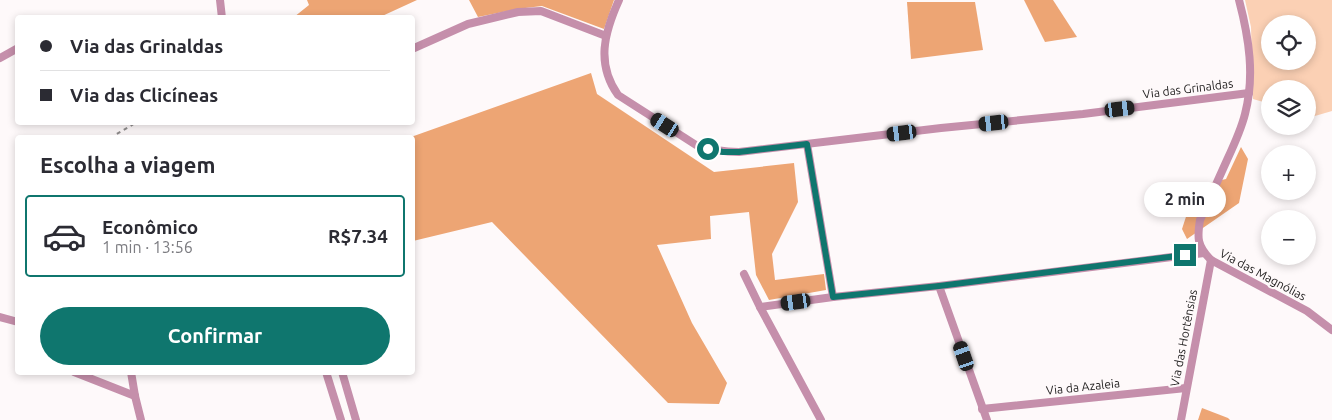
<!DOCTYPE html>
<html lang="pt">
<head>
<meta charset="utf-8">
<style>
  :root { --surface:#fff; --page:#f7f7f7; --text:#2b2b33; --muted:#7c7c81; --line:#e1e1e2; --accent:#0f766e }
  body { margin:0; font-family:Ubuntu,sans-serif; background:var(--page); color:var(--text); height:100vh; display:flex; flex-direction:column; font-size:19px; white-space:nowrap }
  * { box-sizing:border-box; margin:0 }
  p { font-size:16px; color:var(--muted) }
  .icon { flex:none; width:28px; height:28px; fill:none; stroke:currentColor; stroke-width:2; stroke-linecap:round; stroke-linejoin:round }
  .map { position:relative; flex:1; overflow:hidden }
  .sheet { position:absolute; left:15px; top:135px; width:400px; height:240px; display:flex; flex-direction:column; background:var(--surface); border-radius:5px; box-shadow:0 2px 8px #0003 }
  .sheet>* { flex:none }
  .top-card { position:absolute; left:15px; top:15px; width:400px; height:110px; border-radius:5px; box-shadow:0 2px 8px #0003; display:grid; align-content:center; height:110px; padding:0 25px; background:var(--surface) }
  .controls { position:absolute; left:1261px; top:15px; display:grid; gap:10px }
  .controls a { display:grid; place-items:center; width:55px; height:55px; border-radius:50%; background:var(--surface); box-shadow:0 2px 8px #0003; font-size:25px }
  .end { position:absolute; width:22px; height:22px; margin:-11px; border:6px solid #0f766e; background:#fff; box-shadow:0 0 0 2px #fff }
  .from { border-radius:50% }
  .bubble { position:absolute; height:35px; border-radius:18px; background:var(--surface); box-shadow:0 2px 8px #0003; font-size:16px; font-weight:700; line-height:35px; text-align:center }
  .car { position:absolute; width:15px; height:30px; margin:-15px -8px; border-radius:6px; box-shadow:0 0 4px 1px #0007; background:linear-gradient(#222 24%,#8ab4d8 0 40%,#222 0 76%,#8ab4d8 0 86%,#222 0) }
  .top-card b { display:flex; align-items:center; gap:18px; height:48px; font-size:19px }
  .top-card b+b { border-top:1px solid var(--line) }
  .top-card i { width:12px; height:12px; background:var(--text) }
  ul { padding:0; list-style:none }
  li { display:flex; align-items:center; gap:15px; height:82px; margin:0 10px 8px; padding:0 15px; border:2px solid transparent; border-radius:5px }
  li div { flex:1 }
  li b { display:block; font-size:19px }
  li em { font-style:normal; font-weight:700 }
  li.active { border-color:var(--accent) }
  li>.icon { width:45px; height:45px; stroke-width:1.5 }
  h2 { padding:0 25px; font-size:22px; line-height:60px }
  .button { display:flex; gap:10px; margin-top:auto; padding:10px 25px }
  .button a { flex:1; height:58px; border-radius:30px; background:var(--accent); color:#fff; font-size:20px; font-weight:700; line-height:58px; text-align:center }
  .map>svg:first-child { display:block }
</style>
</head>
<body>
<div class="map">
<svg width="1332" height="420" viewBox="0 0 1332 420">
  <rect width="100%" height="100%" fill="#fef9fa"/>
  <path fill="#fbd0b4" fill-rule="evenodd" d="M1245 0H1332V111L1308 118V89H1270V104L1253 99 1251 27ZM1270 24H1308V61H1270Z"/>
  <g fill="#eda574">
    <polygon points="307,0 417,0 380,17 294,17 309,5"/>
    <polygon points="469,0 614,0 604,29 542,6 517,9 478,17"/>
    <polygon points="1024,0 1053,0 1077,37 1045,42"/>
    <polygon points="907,2 975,2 983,50 911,59"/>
    <polygon points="591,73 597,94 714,172 794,163 798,202 772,254 775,280 824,274 826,290 769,300 756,275 749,212 710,216 711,239 657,245 692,323 727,383 719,404 668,403 492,222 413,241 412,138 411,137"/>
    <polygon points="1241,147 1248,159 1239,203 1187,239 1182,229 1196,186 1226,179"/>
    <polygon points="1202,408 1228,418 1230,420 1198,420"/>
  </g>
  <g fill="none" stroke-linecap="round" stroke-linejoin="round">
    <polyline stroke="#8f8c8c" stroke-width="2" stroke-dasharray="4 4" stroke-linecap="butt" points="110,138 137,122"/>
    <g stroke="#c58fab" stroke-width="8">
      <polyline points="220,0 222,18"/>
      <path d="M619 0C604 33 596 64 618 95L696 145C711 150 723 152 739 152L941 128 1083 114 1249 93"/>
      <path d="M1239 0C1249 38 1255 76 1245 114 1241 130 1234 145 1227 160 1218 180 1209 200 1200 220 1197 238 1197 246 1211 260L1307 311 1332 330"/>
      <polyline points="412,49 468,24 518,12 541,11 606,36"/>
      <polyline points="0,58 18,48"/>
      <polyline points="807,144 833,297"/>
      <polyline points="744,274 760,307 821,420"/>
      <polyline points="939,286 987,420"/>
      <polyline points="760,307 833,297 939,286 1204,253"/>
      <polyline points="0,317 18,322"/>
      <polyline points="74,372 135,396"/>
      <polyline points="131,372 135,396 141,420"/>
      <polyline points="326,372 341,420"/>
      <polyline points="342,372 356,420"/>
      <polyline points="982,409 1186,388"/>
      <polyline points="1181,420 1211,260"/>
    </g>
  </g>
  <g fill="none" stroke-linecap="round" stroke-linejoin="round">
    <polyline stroke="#0f766e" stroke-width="6" points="708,149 723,152 739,152 807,144 833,297 939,286 1185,255"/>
  </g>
  <g text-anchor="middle" stroke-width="4.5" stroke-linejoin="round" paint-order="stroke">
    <g font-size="12" fill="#242222" stroke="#fef9fa">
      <text transform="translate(1188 89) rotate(-7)" y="4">Via das Grinaldas</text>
      <text transform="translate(1263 275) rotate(28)" y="4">Via das Magnólias</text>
      <text transform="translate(1184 338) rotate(-79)" y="4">Via das Hortênsias</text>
      <text transform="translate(1083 387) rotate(-6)" y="4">Via da Azaleia</text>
    </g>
  </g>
</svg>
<div class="controls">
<a><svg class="icon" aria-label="locate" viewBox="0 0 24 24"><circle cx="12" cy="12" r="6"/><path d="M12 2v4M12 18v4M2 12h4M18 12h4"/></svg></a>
<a><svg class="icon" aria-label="layers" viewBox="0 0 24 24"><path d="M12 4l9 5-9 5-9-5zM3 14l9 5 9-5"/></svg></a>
<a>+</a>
<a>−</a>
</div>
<i class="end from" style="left:708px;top:149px"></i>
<i class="end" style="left:1185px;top:255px"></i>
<div class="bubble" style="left:1144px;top:182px;width:82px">2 min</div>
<i class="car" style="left:1120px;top:109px;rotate:83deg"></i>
<i class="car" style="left:994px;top:123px;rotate:264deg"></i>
<i class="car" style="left:665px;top:125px;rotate:303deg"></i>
<i class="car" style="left:902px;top:133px;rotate:263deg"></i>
<i class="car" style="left:796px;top:302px;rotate:262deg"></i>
<i class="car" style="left:964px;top:356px;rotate:341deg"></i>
<div class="top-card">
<b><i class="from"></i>Via das Grinaldas</b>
<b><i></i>Via das Clicíneas</b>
</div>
<section class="sheet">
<h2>Escolha a viagem</h2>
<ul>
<li class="active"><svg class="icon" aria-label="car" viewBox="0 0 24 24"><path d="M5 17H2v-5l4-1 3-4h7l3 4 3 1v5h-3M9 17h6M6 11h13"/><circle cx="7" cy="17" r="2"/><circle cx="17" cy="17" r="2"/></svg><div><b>Econômico</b><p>1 min · 13:56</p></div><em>R$7.34</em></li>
</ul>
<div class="button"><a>Confirmar</a></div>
</section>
</div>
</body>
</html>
